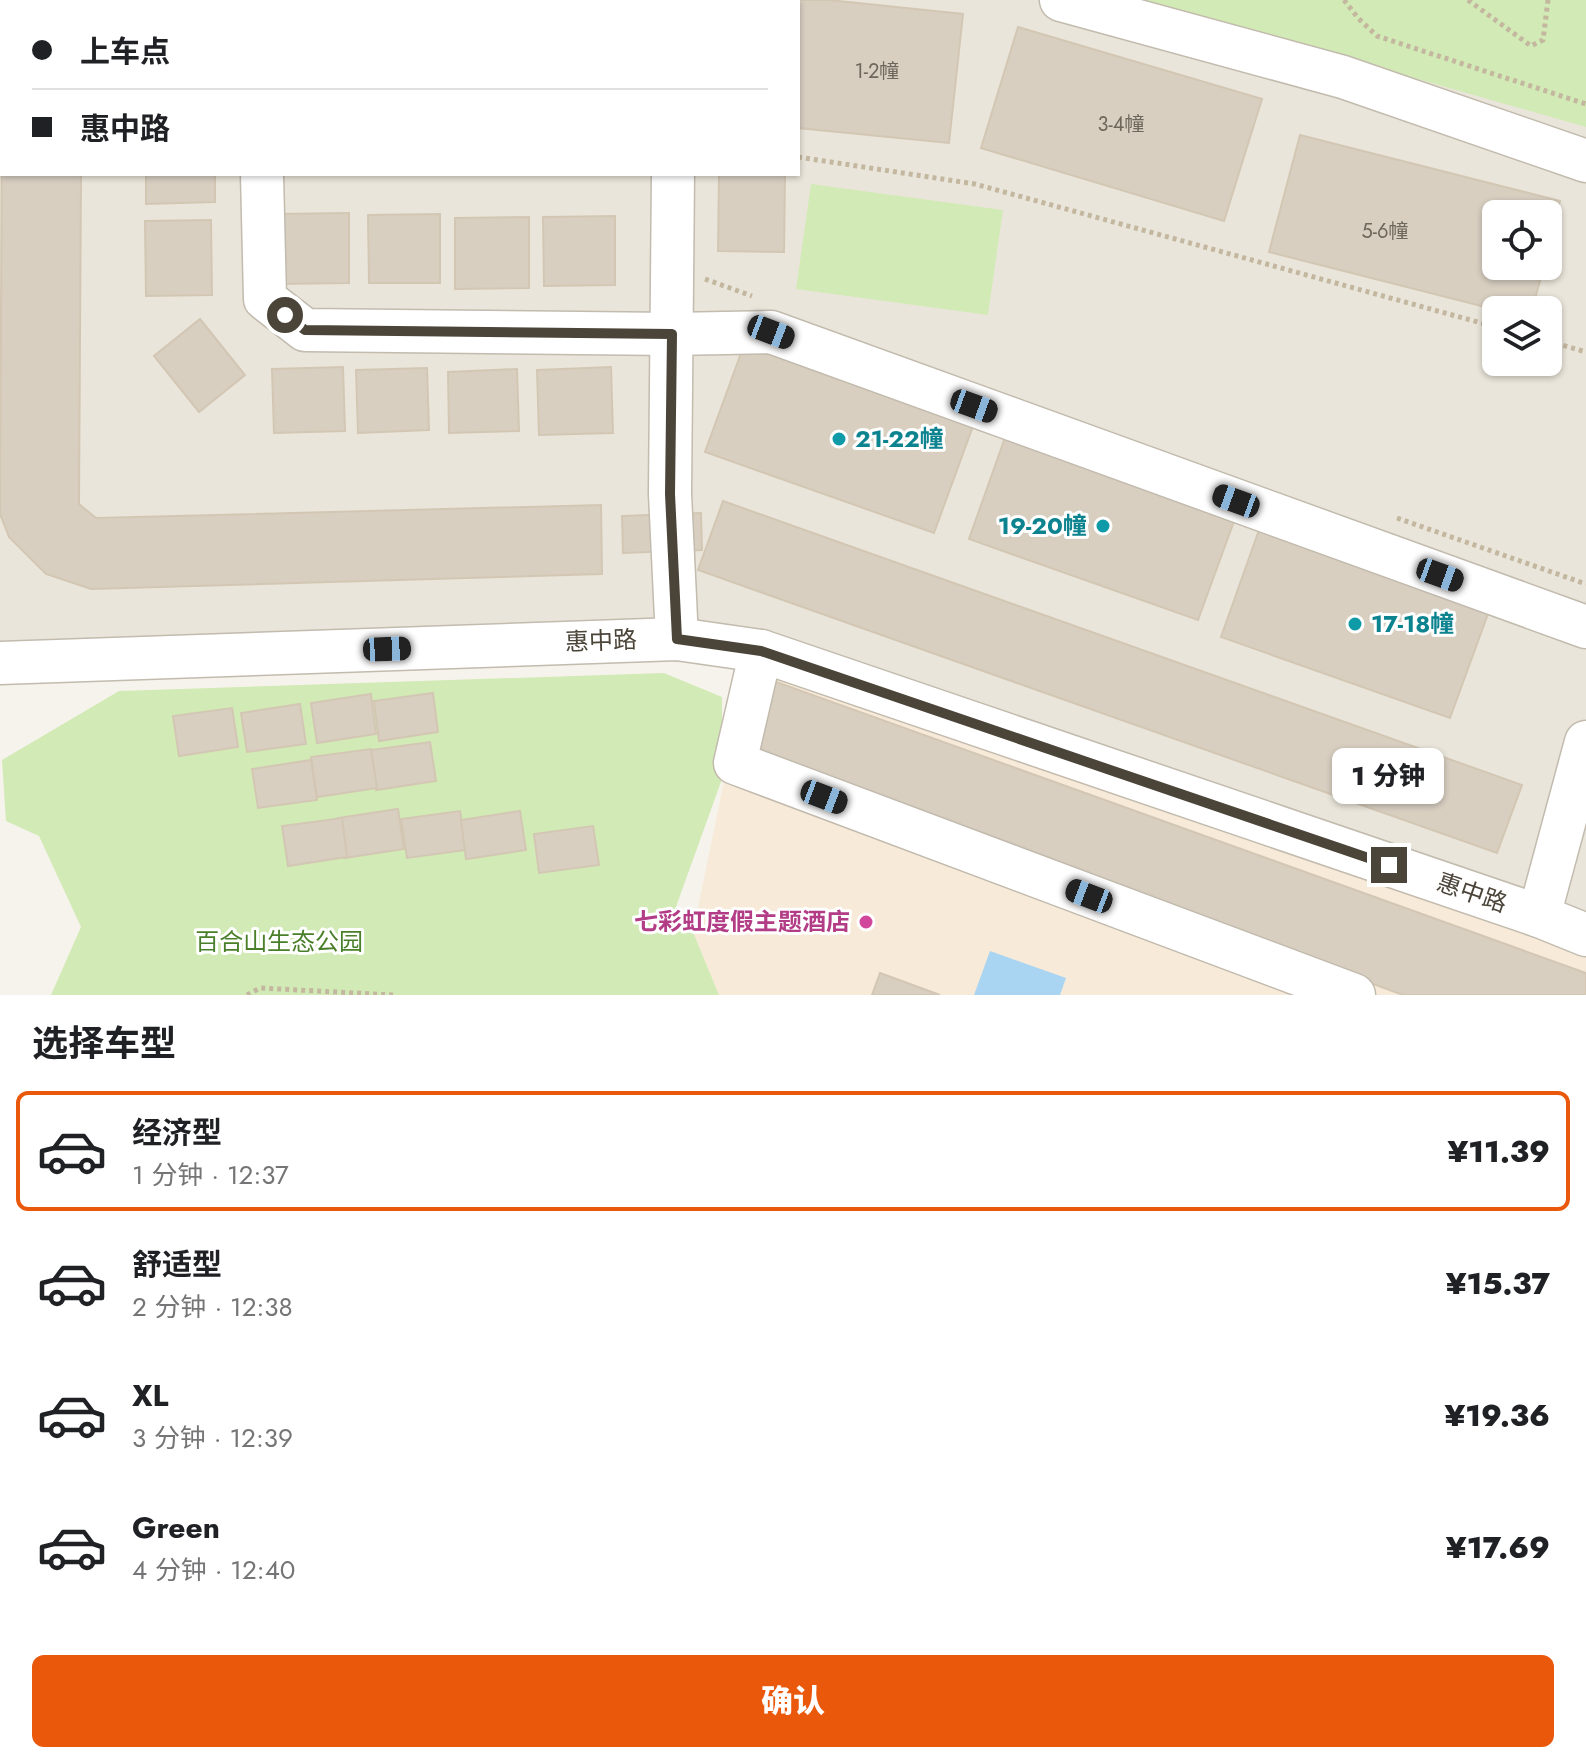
<!DOCTYPE html>
<html lang="zh">
<head>
<meta charset="utf-8">
<style>
  :root { --surface:#fff; --page:#f6f6f6; --text:#202124; --muted:#757577; --line:#e0e0e0; --accent:#ea580c }
  body { margin:0; font-family:Jost,"Noto Sans SC",sans-serif; background:var(--page); color:var(--text); height:100vh; display:flex; flex-direction:column; font-size:30px; white-space:nowrap }
  * { box-sizing:border-box; margin:0 }
  p { font-size:26px; color:var(--muted) }
  .icon { flex:none; width:44px; height:44px; fill:none; stroke:currentColor; stroke-width:2; stroke-linecap:round; stroke-linejoin:round }
  .map { position:relative; height:995px; overflow:hidden }
  .details { display:flex; flex-direction:column; background:var(--surface); flex:1 }
  .details>* { flex:none }
  .banner { position:absolute; left:0px; top:0px; width:800px; height:176px; box-shadow:0 2px 6px #0004; display:grid; align-content:center; height:176px; padding:0 32px; background:var(--surface) }
  .fabs { position:absolute; left:1482px; top:200px; display:grid; gap:16px }
  .fabs a { display:grid; place-items:center; width:80px; height:80px; border-radius:12px; background:var(--surface); box-shadow:0 2px 6px #0004; font-size:40px }
  .end { position:absolute; width:36px; height:36px; margin:-18px; border:10px solid #4b4439; background:#fff; box-shadow:0 0 0 4px #fff }
  .from { border-radius:50% }
  .bubble { position:absolute; height:56px; border-radius:12px; background:var(--surface); box-shadow:0 2px 6px #0004; font-size:26px; font-weight:800; line-height:56px; text-align:center }
  .car { position:absolute; width:24px; height:48px; margin:-24px -12px; border-radius:10px; box-shadow:0 0 6px 2px #0007; background:linear-gradient(#222 24%,#8ab4d8 0 40%,#222 0 76%,#8ab4d8 0 86%,#222 0) }
  .banner b { display:flex; align-items:center; gap:28px; height:76px; font-size:30px }
  .banner b+b { border-top:2px solid var(--line) }
  .banner i { width:20px; height:20px; background:var(--text) }
  ul { padding:0; list-style:none }
  li { display:flex; align-items:center; gap:24px; height:120px; margin:0 16px 12px; padding:0 16px; border:4px solid transparent; border-radius:12px }
  li div { flex:1 }
  li b { display:block; font-size:30px }
  li em { font-style:normal; font-weight:800 }
  li.selected { border-color:var(--accent) }
  li>.icon { width:72px; height:72px; stroke-width:1.5 }
  h2 { padding:0 32px; font-size:36px; line-height:96px }
  .action { display:flex; gap:16px; margin-top:auto; padding:16px 32px }
  .action a { flex:1; height:92px; border-radius:12px; background:var(--accent); color:#fff; font-size:32px; font-weight:800; line-height:92px; text-align:center }
  .map>svg:first-child { display:block }
</style>
</head>
<body>
<div class="map">
<svg width="1586" height="995" viewBox="0 0 1586 995">
  <rect width="100%" height="100%" fill="#f6f3ec"/>
  <path fill="#eae5da" fill-rule="evenodd" d="M0 0H1586V935L762 629 676 630 0 664ZM2 2H798V174H2ZM1496 214H1548V266H1496ZM1496 310H1548V362H1496Z"/>
  <polygon fill="#f7ead8" points="762,629 1539,916 1586,937 1586,995 719,995 693,932 740,703"/>
  <g fill="#d2eab5">
    <polygon points="1141,0 1586,0 1586,127"/>
    <polygon points="811,184 1003,210 988,315 796,289"/>
    <polygon points="664,673 722,697 722,779 668,929 693,932 719,995 51,995 81,927 39,836 6,821 2,760 119,691"/>
  </g>
  <polygon fill="#a9d4f2" points="990,951 1066,978 1060,995 974,995"/>
  <g fill="#d8cfc1" stroke="#d3c7b4" stroke-width="2">
    <rect x="4" y="0" width="78" height="2"/>
    <rect x="149" y="0" width="68" height="2"/>
    <polygon points="716,0 829,0 963,14 949,143 798,128 798,2 716,2"/>
    <polygon points="1018,27 1262,99 1224,221 981,148"/>
    <polygon points="2,106 2,174 81,174 79,504 96,518 601,505 602,574 91,589 46,574 9,537 0,514"/>
    <polygon points="1300,135 1560,201 1548,249 1548,214 1496,214 1496,266 1544,266 1532,310 1497,310 1269,252"/>
    <polygon points="146,174 215,174 215,202 146,204"/>
    <polygon points="719,174 785,174 784,252 718,251"/>
    <polygon points="349,213 349,283 276,284 276,214"/>
    <polygon points="440,214 440,283 369,283 368,215"/>
    <polygon points="615,216 615,285 544,286 543,217"/>
    <polygon points="529,217 529,288 455,289 455,218"/>
    <polygon points="211,220 212,295 146,296 145,221"/>
    <polygon points="200,319 245,375 199,412 154,356"/>
    <polygon points="744,345 973,426 934,533 705,452"/>
    <polygon points="343,367 345,431 274,433 272,369"/>
    <polygon points="611,367 613,433 539,435 537,370"/>
    <polygon points="427,368 429,430 358,433 356,370"/>
    <polygon points="517,369 519,431 449,433 448,372"/>
    <polygon points="1007,432 1237,513 1198,620 969,539"/>
    <polygon points="723,501 1522,785 1497,853 698,570"/>
    <polygon points="701,513 702,550 623,553 622,516"/>
    <polygon points="1259,530 1489,611 1450,718 1221,637"/>
    <polygon points="757,675 1586,973 1586,995 1403,995 762,758"/>
    <polygon points="433,693 438,732 379,741 374,701"/>
    <polygon points="371,694 376,734 317,743 311,703"/>
    <polygon points="300,704 306,744 247,752 241,713"/>
    <polygon points="232,708 238,747 179,756 173,716"/>
    <polygon points="430,742 436,781 376,790 371,750"/>
    <polygon points="371,749 377,788 317,797 311,757"/>
    <polygon points="311,760 317,800 258,808 252,769"/>
    <polygon points="398,809 404,849 344,858 338,818"/>
    <polygon points="460,811 466,850 407,858 401,819"/>
    <polygon points="520,811 526,850 466,859 461,820"/>
    <polygon points="342,818 347,857 288,866 282,826"/>
    <polygon points="593,826 599,865 539,873 534,834"/>
    <polygon points="880,973 940,995 872,995"/>
  </g>
  <g fill="none" stroke-linecap="round" stroke-linejoin="round">
    <g stroke="#c2bbae" stroke-width="45">
      <g id="minor">
        <polyline points="262,0 262,2"/>
        <polyline points="1061,0 1343,77 1586,161"/>
        <polyline points="675,2 675,0"/>
        <polyline points="262,174 265,299 305,330 672,334 771,332 1586,627"/>
        <polyline points="673,174 670,494 677,639"/>
        <polyline points="761,651 735,763 1354,995"/>
        <polyline points="0,663 677,639 761,651 1539,916 1586,935"/>
        <polyline points="1539,916 1586,742"/>
      </g>
    </g>
    <g stroke="#c4b79f" stroke-width="5" stroke-dasharray="4 4" stroke-linecap="butt">
      <polyline points="1344,0 1358,18 1377,36 1586,104"/>
      <polyline points="1468,0 1531,46 1543,40 1548,0"/>
      <polyline points="798,157 975,184 1496,327"/>
      <polyline points="705,279 752,296"/>
      <polyline points="1548,341 1586,352"/>
      <polyline points="1397,518 1586,584"/>
      <polyline points="247,995 260,988 393,995"/>
    </g>
    <use href="#minor" stroke="#fff" stroke-width="42"/>
  </g>
  <g fill="none" stroke-linecap="round" stroke-linejoin="round">
    <polyline stroke="#4b4439" stroke-width="10" points="285,315 305,330 672,334 670,494 677,639 761,651 1389,865"/>
  </g>
  <g fill="#0f9aa8" stroke="#fff" stroke-width="3">
    <circle cx="839" cy="439" r="8"/>
    <circle cx="1103" cy="526" r="8"/>
    <circle cx="1355" cy="624" r="8"/>
  </g>
  <circle fill="#d1479c" stroke="#fff" stroke-width="3" cx="866" cy="922" r="8"/>
  <g text-anchor="middle" stroke-width="6" stroke-linejoin="round" paint-order="stroke">
    <g font-size="20" fill="#6e675b">
      <text x="877" y="78">1-2幢</text>
      <text x="1121" y="131">3-4幢</text>
      <text x="1385" y="238">5-6幢</text>
    </g>
    <g font-size="24" font-weight="bold" fill="#0d838f" stroke="#fff" text-anchor="start">
      <text x="855" y="447">21-22幢</text>
      <text x="1087" y="534" text-anchor="end">19-20幢</text>
      <text x="1371" y="632">17-18幢</text>
    </g>
    <g font-size="24" fill="#4b4439" stroke="#fff">
      <text transform="translate(601 641) rotate(-2)" y="8">惠中路</text>
      <text transform="translate(1472 893) rotate(19)" y="8">惠中路</text>
    </g>
    <g font-size="24" font-weight="bold" fill="#b23c85" stroke="#fff" text-anchor="end">
      <text x="850" y="930">七彩虹度假主题酒店</text>
    </g>
    <g font-size="24" fill="#4a7f2a" stroke="#fff">
      <text x="279" y="950">百合山生态公园</text>
    </g>
  </g>
</svg>
<div class="fabs">
<a><svg class="icon" aria-label="locate" viewBox="0 0 24 24"><circle cx="12" cy="12" r="6"/><path d="M12 2v4M12 18v4M2 12h4M18 12h4"/></svg></a>
<a><svg class="icon" aria-label="layers" viewBox="0 0 24 24"><path d="M12 4l9 5-9 5-9-5zM3 14l9 5 9-5"/></svg></a>
</div>
<i class="end from" style="left:285px;top:315px"></i>
<i class="end" style="left:1389px;top:865px"></i>
<div class="bubble" style="left:1332px;top:748px;width:112px">1 分钟</div>
<i class="car" style="left:771px;top:332px;rotate:111deg"></i>
<i class="car" style="left:974px;top:406px;rotate:110deg"></i>
<i class="car" style="left:1236px;top:501px;rotate:290deg"></i>
<i class="car" style="left:1440px;top:575px;rotate:110deg"></i>
<i class="car" style="left:387px;top:649px;rotate:88deg"></i>
<i class="car" style="left:824px;top:797px;rotate:111deg"></i>
<i class="car" style="left:1089px;top:896px;rotate:291deg"></i>
<div class="banner">
<b><i class="from"></i>上车点</b>
<b><i></i>惠中路</b>
</div>
</div>
<section class="details">
<h2>选择车型</h2>
<ul>
<li class="selected"><svg class="icon" aria-label="car" viewBox="0 0 24 24"><path d="M5 17H2v-5l4-1 3-4h7l3 4 3 1v5h-3M9 17h6M6 11h13"/><circle cx="7" cy="17" r="2"/><circle cx="17" cy="17" r="2"/></svg><div><b>经济型</b><p>1 分钟 · 12:37</p></div><em>¥11.39</em></li>
<li><svg class="icon" aria-label="car" viewBox="0 0 24 24"><path d="M5 17H2v-5l4-1 3-4h7l3 4 3 1v5h-3M9 17h6M6 11h13"/><circle cx="7" cy="17" r="2"/><circle cx="17" cy="17" r="2"/></svg><div><b>舒适型</b><p>2 分钟 · 12:38</p></div><em>¥15.37</em></li>
<li><svg class="icon" aria-label="car" viewBox="0 0 24 24"><path d="M5 17H2v-5l4-1 3-4h7l3 4 3 1v5h-3M9 17h6M6 11h13"/><circle cx="7" cy="17" r="2"/><circle cx="17" cy="17" r="2"/></svg><div><b>XL</b><p>3 分钟 · 12:39</p></div><em>¥19.36</em></li>
<li><svg class="icon" aria-label="car" viewBox="0 0 24 24"><path d="M5 17H2v-5l4-1 3-4h7l3 4 3 1v5h-3M9 17h6M6 11h13"/><circle cx="7" cy="17" r="2"/><circle cx="17" cy="17" r="2"/></svg><div><b>Green</b><p>4 分钟 · 12:40</p></div><em>¥17.69</em></li>
</ul>
<div class="action"><a>确认</a></div>
</section>
</body>
</html>
